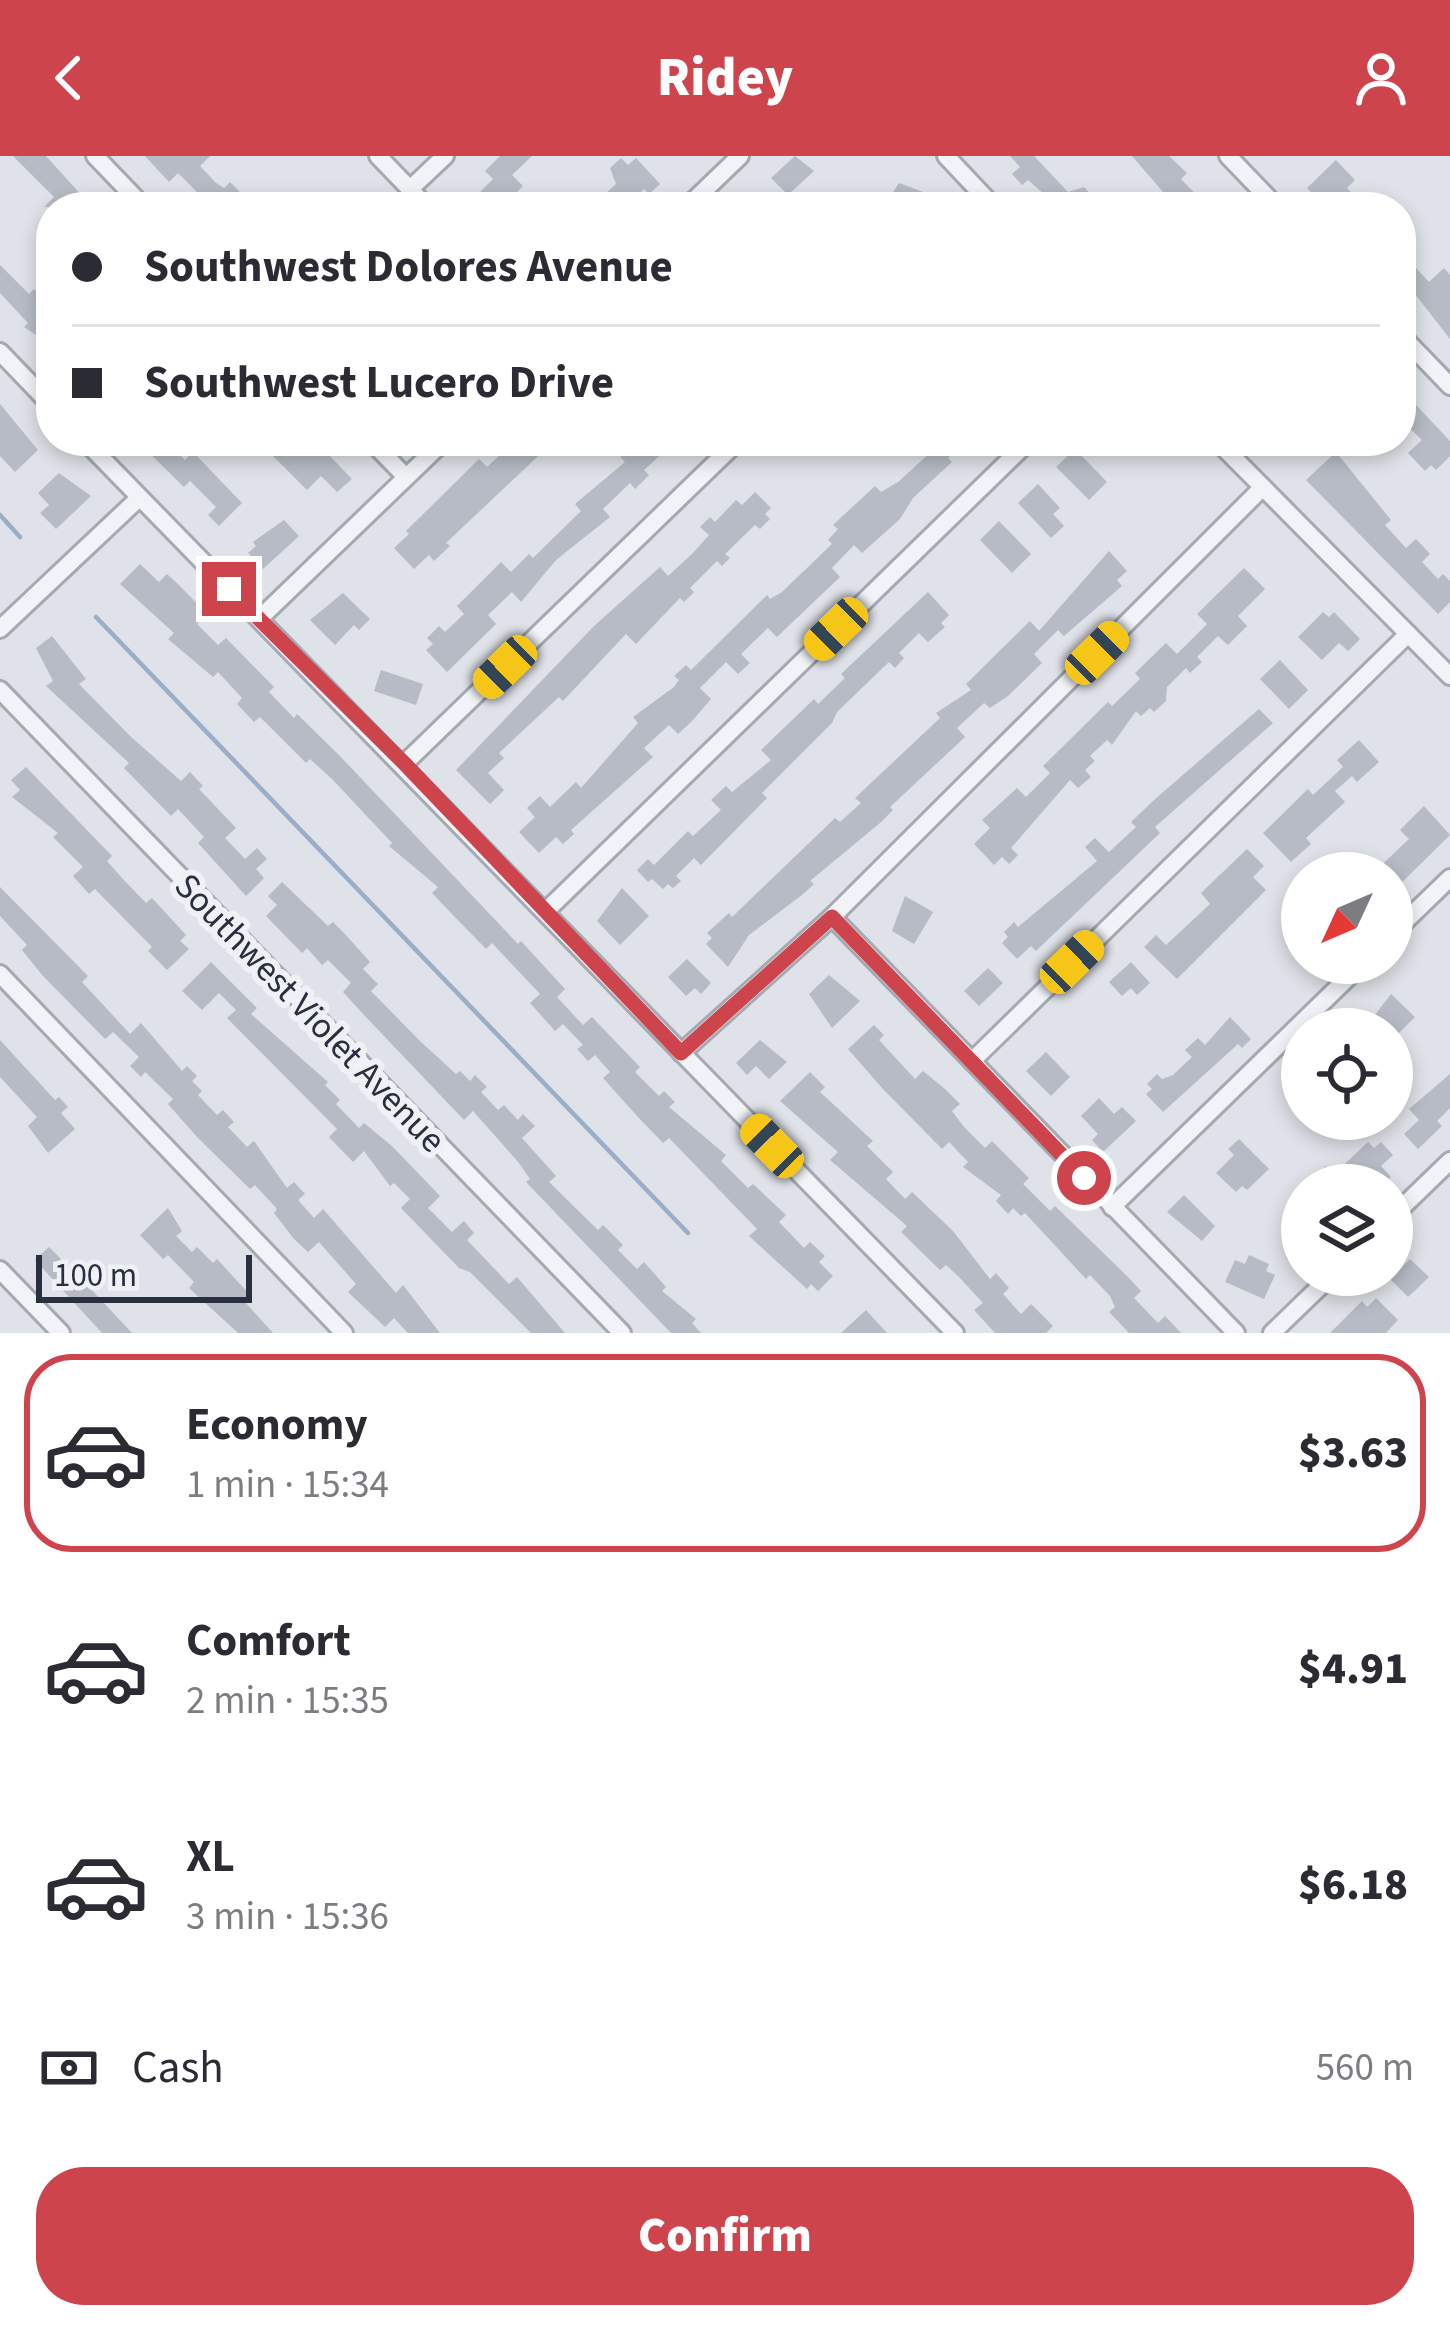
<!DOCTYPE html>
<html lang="en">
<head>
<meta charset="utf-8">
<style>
  :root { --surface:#fff; --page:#f7f7f7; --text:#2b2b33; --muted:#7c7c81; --line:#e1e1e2; --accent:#ce444d }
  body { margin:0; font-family:"Source Sans 3",sans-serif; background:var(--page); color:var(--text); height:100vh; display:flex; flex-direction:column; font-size:45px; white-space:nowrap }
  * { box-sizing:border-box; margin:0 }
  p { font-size:39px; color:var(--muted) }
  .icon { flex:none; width:66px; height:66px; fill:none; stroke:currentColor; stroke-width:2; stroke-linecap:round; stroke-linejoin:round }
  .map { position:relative; height:1177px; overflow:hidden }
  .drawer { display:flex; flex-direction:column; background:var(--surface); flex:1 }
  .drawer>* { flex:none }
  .banner { position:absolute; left:36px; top:36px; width:1380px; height:264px; border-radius:48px; box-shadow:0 6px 18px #0003; display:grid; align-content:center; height:264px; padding:0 36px; background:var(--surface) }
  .needle { width:78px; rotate:226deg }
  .controls { position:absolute; left:1281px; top:696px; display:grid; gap:24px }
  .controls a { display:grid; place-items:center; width:132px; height:132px; border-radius:50%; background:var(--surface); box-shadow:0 6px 18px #0003; font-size:60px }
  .scale { position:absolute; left:36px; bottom:30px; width:216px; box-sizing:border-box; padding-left:12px; border:6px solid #282f40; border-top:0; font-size:33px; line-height:42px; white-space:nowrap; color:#282f40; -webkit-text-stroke:9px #eff1f6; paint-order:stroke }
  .end { position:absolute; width:54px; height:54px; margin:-27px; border:15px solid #ce444d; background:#fff; box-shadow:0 0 0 6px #fff }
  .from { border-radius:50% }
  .car { position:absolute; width:36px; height:72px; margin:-36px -18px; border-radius:15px; box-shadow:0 0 9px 3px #0007; background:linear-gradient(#f5c518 24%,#345 0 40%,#f5c518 0 76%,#345 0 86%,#f5c518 0) }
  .banner b { display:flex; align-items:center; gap:42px; height:114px; font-size:45px }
  .banner b+b { border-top:3px solid var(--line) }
  .banner i { width:30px; height:30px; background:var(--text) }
  ul { padding:21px 0 0; list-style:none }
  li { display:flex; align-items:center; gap:36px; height:198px; margin:0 24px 18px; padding:0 12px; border:6px solid transparent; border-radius:48px }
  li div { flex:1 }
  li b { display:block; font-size:45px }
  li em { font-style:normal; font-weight:800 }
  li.on { border-color:var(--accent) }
  li>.icon { width:108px; height:108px; stroke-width:1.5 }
  .pay { display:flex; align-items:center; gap:30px; height:132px; padding:0 36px; font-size:45px }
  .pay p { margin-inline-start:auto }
  .button { display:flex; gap:24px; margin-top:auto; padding:24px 36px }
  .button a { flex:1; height:138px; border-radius:48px; background:var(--accent); color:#fff; font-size:48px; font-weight:800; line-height:138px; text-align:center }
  header { display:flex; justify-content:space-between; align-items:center; height:156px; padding:0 36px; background:var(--accent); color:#fff; font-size:54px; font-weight:800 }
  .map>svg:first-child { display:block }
</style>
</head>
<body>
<header><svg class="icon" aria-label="back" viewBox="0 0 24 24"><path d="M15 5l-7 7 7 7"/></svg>Ridey<svg class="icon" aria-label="person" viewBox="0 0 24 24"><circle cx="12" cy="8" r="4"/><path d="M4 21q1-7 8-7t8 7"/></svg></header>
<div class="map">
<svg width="1450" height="1177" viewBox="0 0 1450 1177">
  <rect width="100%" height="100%" fill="#dfe2e8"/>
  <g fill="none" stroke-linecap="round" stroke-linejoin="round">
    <g stroke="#9aadc9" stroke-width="4.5">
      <polyline points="0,359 20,381"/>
      <polyline points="96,461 688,1077"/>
    </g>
  </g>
  <g fill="#b6bbc5">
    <polygon points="13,0 46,0 92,51 44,51 54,41"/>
    <polygon points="145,0 210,0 200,10 216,27 224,32 230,26 245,41 235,51 203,51 197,45 202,41 178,17 169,26"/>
    <polygon points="500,0 532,0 512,19 523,30 514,39 519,43 512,51 488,51 476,40 493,23 485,15"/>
    <polygon points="795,0 814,15 788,39 771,22"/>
    <polygon points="1010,0 1034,0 1068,36 1084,31 1094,42 1085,51 1059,51 1028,24 1022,29 1012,18 1020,11"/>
    <polygon points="1132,0 1169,0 1187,17 1181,23 1208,51 1176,51"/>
    <polygon points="621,2 628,9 636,2 660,28 649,38 644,33 625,51 591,51 616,28 610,12"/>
    <polygon points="1336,4 1355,24 1347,32 1364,51 1325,51 1307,32"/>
    <polygon points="899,27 931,39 927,51 883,51"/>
    <polygon points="1401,96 1429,126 1444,112 1450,119 1450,183 1401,120"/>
    <polygon points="0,109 29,138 34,133 51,150 51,189 24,171 28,167 0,137"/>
    <polygon points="1401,233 1450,285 1450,300 1436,314 1431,309 1425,315 1408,297 1422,284 1401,264"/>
    <polygon points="0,248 38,294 15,316 0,300"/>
    <polygon points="137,285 165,285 185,304 193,296 242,347 219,370 208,359 216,351 190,325 184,331"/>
    <polygon points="268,285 306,285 318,297 322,292 352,323 337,336 321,320 307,334 268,295 273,290"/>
    <polygon points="515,285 554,285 446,387 450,390 434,405 429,399 414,413 394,392 409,378 406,375 479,303 487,311"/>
    <polygon points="647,285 676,285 644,314 649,319 635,333 630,327 603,353 610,361 556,404 521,446 512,436 488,459 496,468 447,516 426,494 433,488 427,482 439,470 445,476 464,458 457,450 501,406 511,416 529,398 533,402 581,355 575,348 625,306 620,301"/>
    <polygon points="943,285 964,285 948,302 952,306 913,342 900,363 862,397 854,389 832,412 840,421 777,481 768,472 741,498 750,507 738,518 726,506 700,532 711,543 692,565 678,578 669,569 644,592 653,601 571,674 574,678 563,688 556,681 539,697 519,676 535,661 527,652 540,640 550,651 576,626 581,632 638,567 633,561 674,531 679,524 674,520 686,509 691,514 767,439 770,443 782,436 832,388 828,384 838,373 833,369 875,330 881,336 898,326"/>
    <polygon points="1075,293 1107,326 1089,344 1056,311"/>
    <polygon points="1336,296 1391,364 1385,369 1406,392 1416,383 1430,398 1422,406 1438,423 1443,418 1450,425 1450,446 1438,458 1306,324"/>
    <polygon points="59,317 91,340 56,373 40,357 49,349 38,337"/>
    <polygon points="1038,328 1060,352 1053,358 1064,370 1051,382 1018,347"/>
    <polygon points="755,336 771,352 765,358 770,363 760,373 755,369 725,398 730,402 722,410 717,405 690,432 694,436 684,446 680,442 636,488 626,478 563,545 559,541 499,597 504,602 488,617 504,634 490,648 456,614 594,470 660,411 668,420 693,397 709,379 700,371 710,361 715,366 736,344 742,349"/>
    <polygon points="284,364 299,380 263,413 248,397 256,390 253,386"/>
    <polygon points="999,365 1031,398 1012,417 980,384"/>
    <polygon points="1109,395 1127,415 1117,424 1122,430 1064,480 1058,474 1034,498 1042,507 1008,540 990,552 984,547 957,572 965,581 890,651 893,654 880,667 810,725 814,728 802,739 749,779 728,811 706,788 712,782 707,777 729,757 732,761 835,662 840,666 861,647 855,642 940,562 936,557 971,534 966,528 1030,465 1039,475"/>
    <polygon points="140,408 159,426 167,418 180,430 207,458 197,468 218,489 226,482 274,531 269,536 294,562 297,558 338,598 518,788 521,785 565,833 557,841 583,869 592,861 640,911 635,916 659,940 664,935 675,946 669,951 726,999 721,1005 748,1032 753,1028 786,1059 779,1066 804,1092 810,1086 825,1100 819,1106 833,1120 818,1135 811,1128 807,1133 749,1080 757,1073 669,982 663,987 638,961 603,922 610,916 595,899 588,905 577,893 583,889 563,868 555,875 530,847 540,838 492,787 486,793 451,757 432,737 438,731 389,690 392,687 333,624 310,603 306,607 260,561 254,566 237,548 242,542 218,516 213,521 168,483 174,477 120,428"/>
    <polygon points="1244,412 1265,433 1238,460 1247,470 1228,489 1218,480 1197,501 1202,506 1190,517 1186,512 1167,531 1166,545 1154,556 1150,552 1141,560 1136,555 1112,589 1107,584 1090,600 1095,605 1085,614 1091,621 1078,632 1070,624 1011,692 1018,699 1009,708 1002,701 994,709 974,688 990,672 982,664 1017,632 1026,641 1050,617 1043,610 1108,546 1112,550 1140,523 1135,517 1166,487 1177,498 1207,468 1197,458"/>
    <polygon points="928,436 949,459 941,467 945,471 928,486 919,477 899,497 904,502 895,512 889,506 837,556 832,567 762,637 767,642 701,709 694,702 676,720 681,725 673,732 668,728 663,733 652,723 648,726 637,714 648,703 654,709 688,675 693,680 721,654 711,644 726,630 732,636 771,604 761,594 814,543 818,548 845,522 841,518"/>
    <polygon points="343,437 370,463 359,474 354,469 335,489 310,464"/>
    <polygon points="1323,456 1329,461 1334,456 1360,483 1348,495 1339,487 1322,504 1298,481"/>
    <polygon points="52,480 86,523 79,528 130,580 181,625 190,616 203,630 199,633 236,672 225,682 245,703 257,692 267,703 256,713 264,722 246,740 198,687 204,681 178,653 171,660 124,612 129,607 46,530 53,525 36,492"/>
    <polygon points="1280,504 1308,534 1289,553 1260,523"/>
    <polygon points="381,514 423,528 416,549 374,535"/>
    <polygon points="1259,553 1273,567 1155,671 1160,677 1036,795 1031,790 1017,803 1002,787 1008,781 1004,776 1014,766 1018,771 1097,705 1085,691 1095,682 1109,696 1136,671 1131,666 1154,644"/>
    <polygon points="1359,584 1379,606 1357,626 1352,620 1335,635 1345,646 1306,682 1311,688 1291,706 1263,677 1308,633 1313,639 1343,611 1337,604"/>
    <polygon points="26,611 112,700 107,705 121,721 146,747 152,742 186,779 180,785 189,793 167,814 148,795 152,791 95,733 89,738 73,720 83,711 53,681 58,677 12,641 20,634 11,624"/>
    <polygon points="1424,650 1450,679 1392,736 1392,717 1373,717 1409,683 1400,674"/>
    <polygon points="1247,693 1264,710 1253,721 1266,734 1177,823 1144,791 1156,779 1166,789 1210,748 1201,737"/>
    <polygon points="282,726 328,770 333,766 344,777 370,806 363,813 378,828 371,835 420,885 456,918 460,915 470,925 475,919 487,931 481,936 498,954 504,949 518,964 523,958 535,970 522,982 556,1020 549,1026 598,1074 603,1069 623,1089 618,1094 637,1113 644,1106 666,1131 662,1135 696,1163 692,1167 701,1177 671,1177 526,1026 530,1023 519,1007 473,955 464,964 364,859 343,836 351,827 328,804 322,809 307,792 302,797 266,760 277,749 268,740"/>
    <polygon points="0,731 88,820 82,826 130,878 141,867 182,915 187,910 197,920 192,925 202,935 198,939 217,959 223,954 234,966 228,971 247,991 254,985 287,1032 294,1026 305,1038 298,1044 314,1062 323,1053 396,1137 403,1129 440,1177 408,1177 394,1162 385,1171 348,1136 356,1128 319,1086 308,1096 294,1083 274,1057 277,1053 255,1029 250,1033 197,981 168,948 173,943 145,916 141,921 130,910 139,901 113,876 105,883 43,820 22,794 27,789 0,760"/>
    <polygon points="622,732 649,760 620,789 597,765"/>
    <polygon points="905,740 933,756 914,788 892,775"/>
    <polygon points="687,803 711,827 701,838 695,832 686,840 668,821"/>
    <polygon points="211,806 257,852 251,858 328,926 325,929 340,944 336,948 359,972 364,967 392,990 440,1040 428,1052 452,1076 464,1065 474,1077 467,1084 509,1128 517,1121 565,1177 531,1177 470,1116 459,1112 401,1052 410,1043 394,1027 390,1030 364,995 353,1006 329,981 337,973 227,862 236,854 219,837 202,854 182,835"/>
    <polygon points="1131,806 1150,827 1137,839 1131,832 1122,840 1109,826"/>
    <polygon points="988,812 1003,827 979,850 964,835"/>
    <polygon points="829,819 860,845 832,872 809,838"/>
    <polygon points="1391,838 1415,861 1392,884 1392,873 1364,873"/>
    <polygon points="1230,861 1251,883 1242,892 1238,888 1163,956 1146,938 1152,933 1147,928 1157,918 1162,923 1173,919 1192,901 1185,894 1198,882 1205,889"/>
    <polygon points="874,869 884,879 879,884 915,923 923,915 945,933 960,948 952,955 964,971 985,992 992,985 1029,1022 1023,1028 1050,1055 1055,1050 1129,1122 1141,1135 1134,1142 1158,1167 1165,1160 1181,1177 1129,1177 1109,1156 1115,1151 1110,1140 1090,1119 1086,1123 1025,1057 1021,1060 1013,1052 1008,1058 996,1045 1001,1039 963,1011 968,1006 949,986 942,993 882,932 848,893"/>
    <polygon points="0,884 55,944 59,941 68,951 61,957 75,973 48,997 28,970 37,961 0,921"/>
    <polygon points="760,884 787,906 769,923 756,910 747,919 736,907"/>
    <polygon points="1046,896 1070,921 1051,940 1026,915"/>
    <polygon points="810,916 825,931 820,936 873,985 867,990 893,1016 886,1023 905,1043 912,1036 953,1075 990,1123 996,1117 1009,1132 1003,1138 1021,1158 1031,1148 1053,1170 1046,1177 995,1177 974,1154 983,1147 959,1121 946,1109 940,1114 901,1076 907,1070 830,1004 838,996 780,945"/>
    <polygon points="1450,918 1450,952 1437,965 1442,970 1418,993 1404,978 1419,964 1409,953"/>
    <polygon points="1099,942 1114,958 1122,951 1136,965 1103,996 1092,984 1098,978 1081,960"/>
    <polygon points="1239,983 1269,1013 1247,1034 1242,1030 1236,1036 1216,1017 1234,999 1228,993"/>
    <polygon points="1368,986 1374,992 1381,986 1393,999 1381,1010 1391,1021 1382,1029 1307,1029 1326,1010 1334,1018"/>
    <polygon points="1184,1039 1215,1070 1202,1085 1167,1056"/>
    <polygon points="168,1052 182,1075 176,1080 192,1096 197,1091 213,1107 217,1103 251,1140 245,1146 273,1177 238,1177 189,1132 194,1126 168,1099 163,1103 140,1079"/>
    <polygon points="49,1091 87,1129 132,1177 102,1177 35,1104"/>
    <polygon points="1249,1099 1269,1108 1266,1115 1275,1119 1264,1143 1225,1126 1235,1104 1245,1108"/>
    <polygon points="1410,1103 1429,1121 1408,1141 1390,1123"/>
    <polygon points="1376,1142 1398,1164 1386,1177 1330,1177 1362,1145 1367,1151"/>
    <polygon points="866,1154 887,1177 841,1177"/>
  </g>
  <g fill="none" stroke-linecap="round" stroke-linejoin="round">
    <g stroke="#a4a9b2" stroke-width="22">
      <g id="minor">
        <polyline points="95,0 144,51"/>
        <polyline points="378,0 427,51"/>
        <polyline points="946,0 994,51"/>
        <polyline points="1228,0 1277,51"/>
        <polyline points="410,33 445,0"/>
        <polyline points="687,51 740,0"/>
        <polyline points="1401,179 1450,230"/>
        <polyline points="0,196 51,249"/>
        <polyline points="85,285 955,1177"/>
        <polyline points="371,285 406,321"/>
        <polyline points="1217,285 1450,520"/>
        <polyline points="259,463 444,285"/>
        <polyline points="0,473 139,342"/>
        <polyline points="0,534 622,1177"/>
        <polyline points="405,607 738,285"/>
        <polyline points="547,754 1029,285"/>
        <polyline points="832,761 1236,1177"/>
        <polyline points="1392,778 1450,722"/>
        <polyline points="0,818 344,1177"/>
        <polyline points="681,897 832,761 1262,332"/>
        <polyline points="972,905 1408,478"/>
        <polyline points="1112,1051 1363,807"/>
        <polyline points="1392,1061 1450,1005"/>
        <polyline points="0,1114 61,1177"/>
        <polyline points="1272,1177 1332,1119"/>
      </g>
    </g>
    <use href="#minor" stroke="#f2f3f7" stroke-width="16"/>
  </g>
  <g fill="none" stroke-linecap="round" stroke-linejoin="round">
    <polyline stroke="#ce444d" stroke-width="15" points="229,433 405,608 681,897 832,761 1084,1022"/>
  </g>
  <g text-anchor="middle" stroke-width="12" stroke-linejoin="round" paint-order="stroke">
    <g font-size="36" fill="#282f40" stroke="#eff1f6">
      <text transform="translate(311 856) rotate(46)" y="13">Southwest Violet Avenue</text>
    </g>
  </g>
</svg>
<div class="controls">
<a><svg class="needle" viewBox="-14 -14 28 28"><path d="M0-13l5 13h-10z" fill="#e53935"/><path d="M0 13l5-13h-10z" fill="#7c7c81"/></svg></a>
<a><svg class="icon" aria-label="locate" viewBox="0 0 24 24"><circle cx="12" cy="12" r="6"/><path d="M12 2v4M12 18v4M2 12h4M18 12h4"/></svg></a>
<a><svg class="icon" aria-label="layers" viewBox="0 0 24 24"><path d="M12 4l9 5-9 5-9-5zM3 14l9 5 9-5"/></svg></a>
</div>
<div class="scale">100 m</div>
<i class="end from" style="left:1084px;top:1022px"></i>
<i class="end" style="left:229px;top:433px"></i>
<i class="car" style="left:836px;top:473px;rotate:226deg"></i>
<i class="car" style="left:1097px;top:497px;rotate:45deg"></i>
<i class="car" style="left:505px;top:511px;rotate:226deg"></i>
<i class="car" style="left:1072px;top:806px;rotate:46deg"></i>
<i class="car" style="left:772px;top:990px;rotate:316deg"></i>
<div class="banner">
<b><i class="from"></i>Southwest Dolores Avenue</b>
<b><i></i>Southwest Lucero Drive</b>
</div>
</div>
<section class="drawer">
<ul>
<li class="on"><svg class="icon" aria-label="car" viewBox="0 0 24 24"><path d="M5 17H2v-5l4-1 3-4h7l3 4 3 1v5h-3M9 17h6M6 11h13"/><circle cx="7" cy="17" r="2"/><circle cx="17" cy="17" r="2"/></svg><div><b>Economy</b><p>1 min · 15:34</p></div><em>$3.63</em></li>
<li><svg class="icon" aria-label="car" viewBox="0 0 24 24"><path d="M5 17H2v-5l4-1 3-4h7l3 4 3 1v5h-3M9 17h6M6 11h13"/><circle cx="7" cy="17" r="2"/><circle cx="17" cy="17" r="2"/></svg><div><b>Comfort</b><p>2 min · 15:35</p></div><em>$4.91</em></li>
<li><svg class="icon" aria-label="car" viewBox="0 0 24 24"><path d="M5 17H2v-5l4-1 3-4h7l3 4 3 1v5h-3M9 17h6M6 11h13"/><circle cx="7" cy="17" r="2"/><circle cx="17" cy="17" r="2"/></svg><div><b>XL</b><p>3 min · 15:36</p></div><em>$6.18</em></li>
</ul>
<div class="pay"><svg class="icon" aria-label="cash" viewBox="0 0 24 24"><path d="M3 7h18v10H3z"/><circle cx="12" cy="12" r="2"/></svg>Cash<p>560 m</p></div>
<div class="button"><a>Confirm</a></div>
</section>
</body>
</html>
